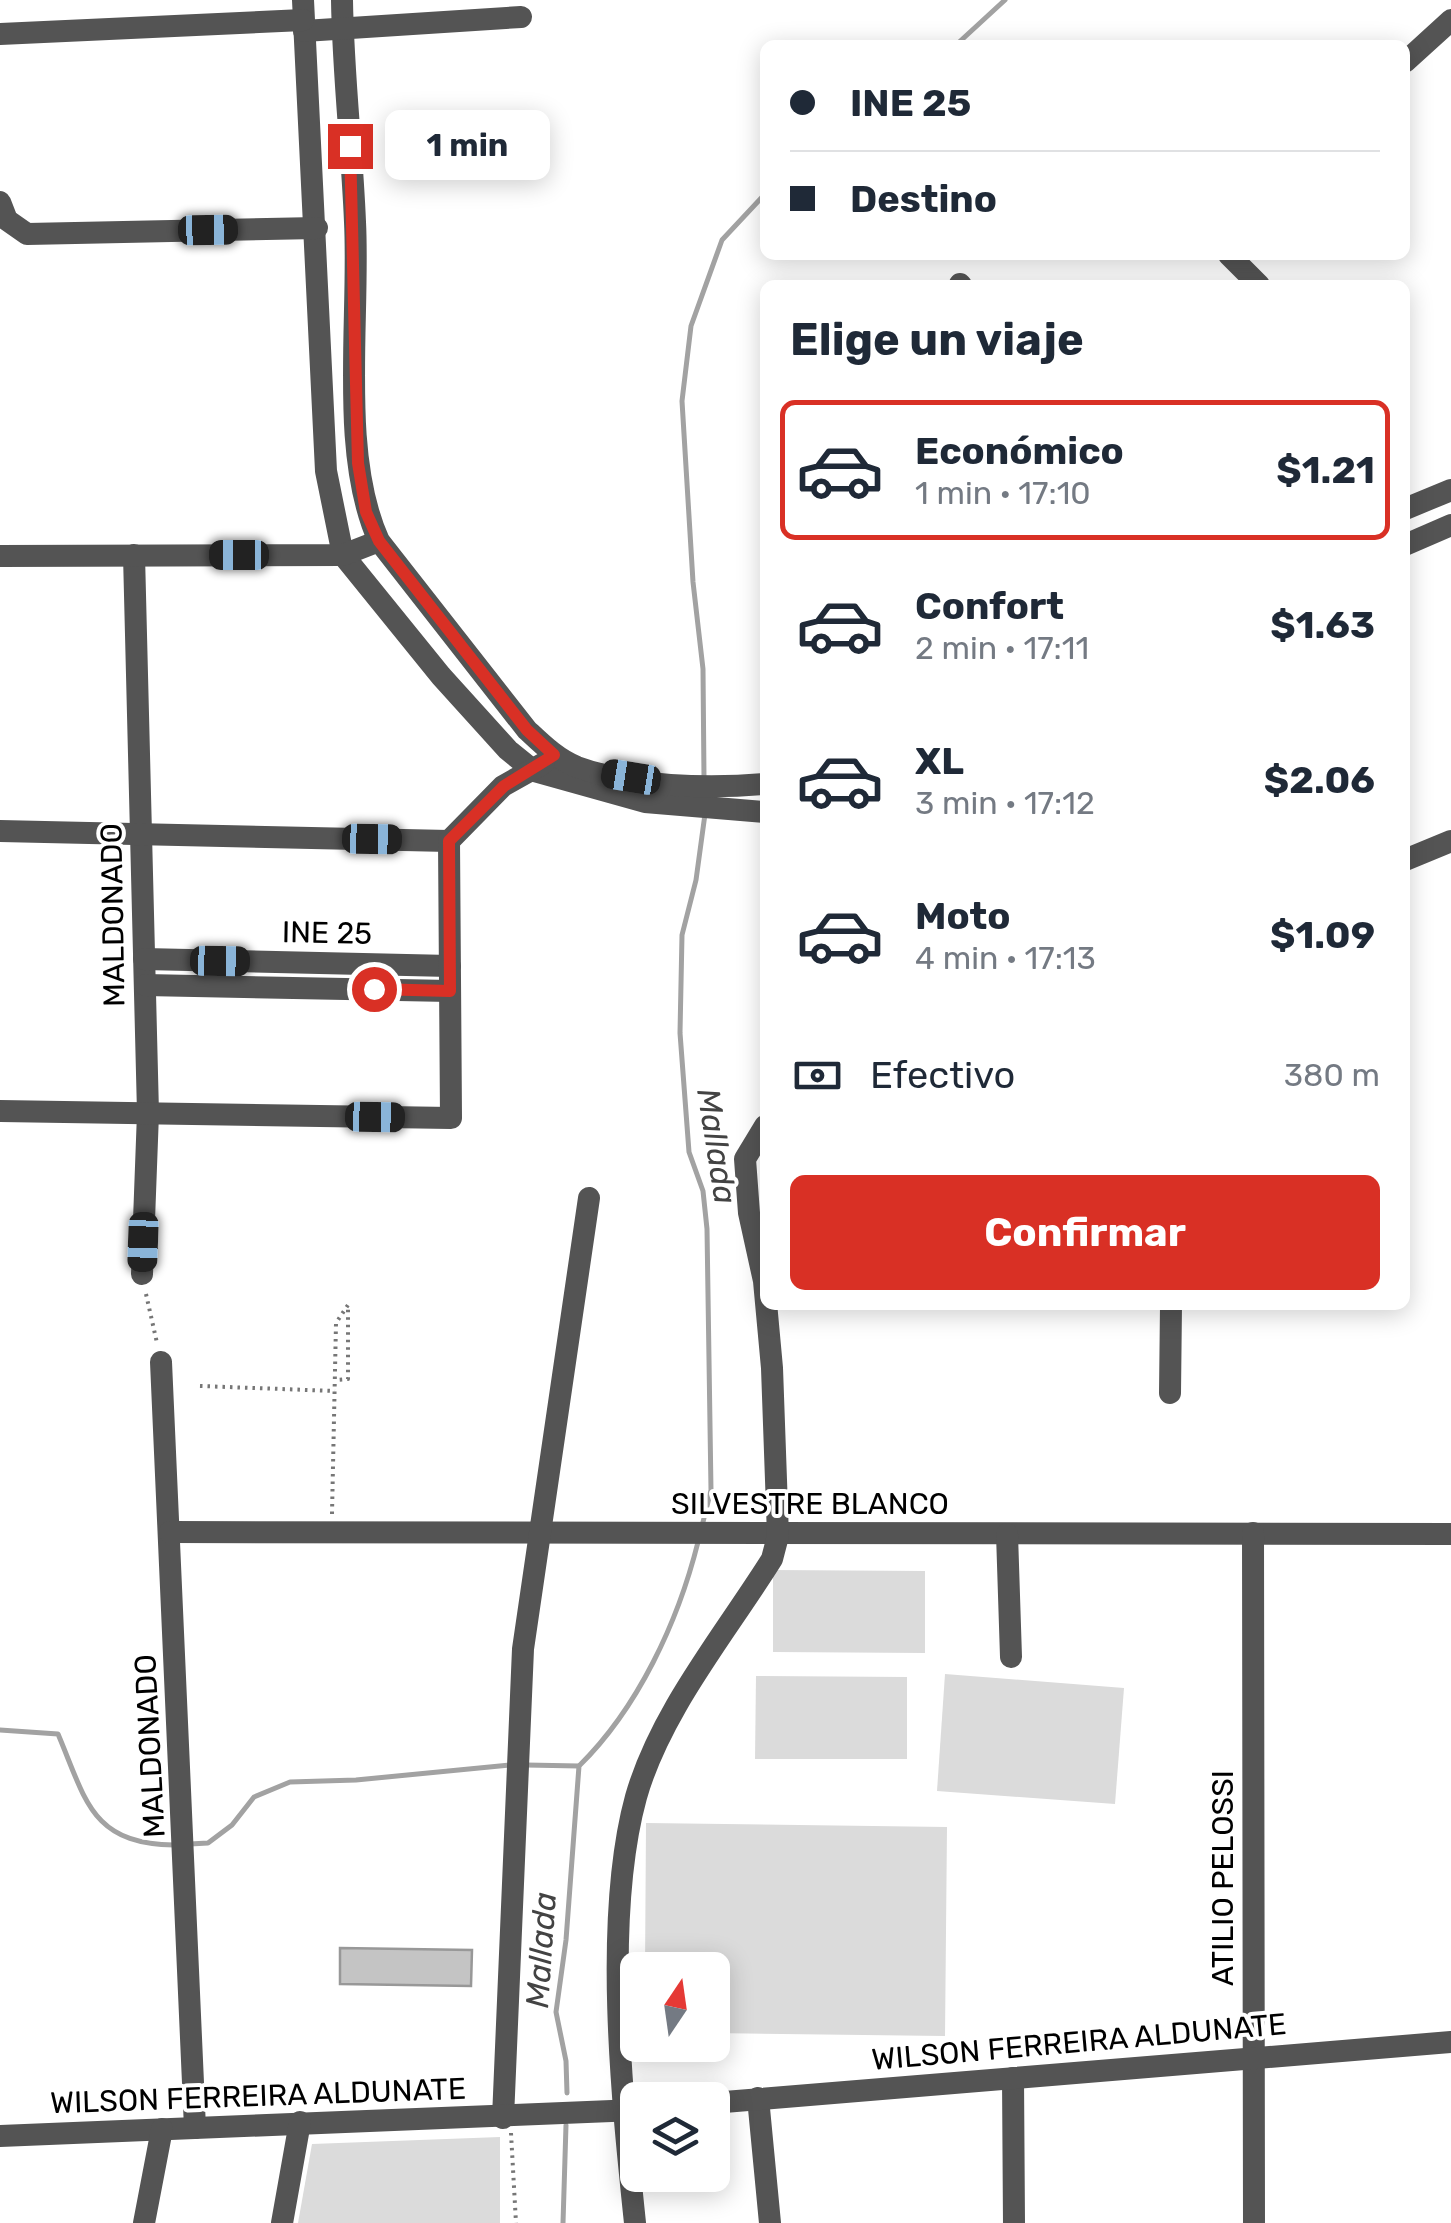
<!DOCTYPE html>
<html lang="es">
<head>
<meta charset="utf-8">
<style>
  :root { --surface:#fff; --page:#f6f6f7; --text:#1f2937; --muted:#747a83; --line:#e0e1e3; --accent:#d93025 }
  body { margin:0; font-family:Rubik,sans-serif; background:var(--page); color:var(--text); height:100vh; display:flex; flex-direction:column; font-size:38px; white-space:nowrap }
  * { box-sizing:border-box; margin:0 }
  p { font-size:32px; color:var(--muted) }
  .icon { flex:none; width:55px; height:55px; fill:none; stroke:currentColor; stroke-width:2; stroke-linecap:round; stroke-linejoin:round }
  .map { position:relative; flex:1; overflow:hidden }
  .drawer { position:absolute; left:760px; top:280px; width:650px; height:1030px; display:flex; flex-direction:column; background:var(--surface); border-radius:15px; box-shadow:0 5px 25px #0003 }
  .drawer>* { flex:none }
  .banner { position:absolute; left:760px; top:40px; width:650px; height:220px; border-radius:15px; box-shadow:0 5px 25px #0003; display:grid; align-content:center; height:220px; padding:0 30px; background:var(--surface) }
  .needle { width:65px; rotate:13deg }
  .fabs { position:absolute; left:620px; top:1952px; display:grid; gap:20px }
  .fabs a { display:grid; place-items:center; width:110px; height:110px; border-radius:15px; background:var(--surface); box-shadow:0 5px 25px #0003; font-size:50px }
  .end { position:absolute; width:45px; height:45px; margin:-22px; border:12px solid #d93025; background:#fff; box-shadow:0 0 0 5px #fff }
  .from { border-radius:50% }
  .bubble { position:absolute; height:70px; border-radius:15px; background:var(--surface); box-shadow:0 5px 25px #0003; font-size:32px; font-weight:700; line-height:70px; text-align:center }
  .car { position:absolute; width:30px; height:60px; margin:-30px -15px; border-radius:12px; box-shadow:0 0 8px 2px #0007; background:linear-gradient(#222 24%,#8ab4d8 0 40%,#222 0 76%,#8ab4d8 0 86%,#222 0) }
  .banner b { display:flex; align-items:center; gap:35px; height:95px; font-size:38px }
  .banner b+b { border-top:2px solid var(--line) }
  .banner i { width:25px; height:25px; background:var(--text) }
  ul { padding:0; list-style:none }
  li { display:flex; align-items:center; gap:30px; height:140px; margin:0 20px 15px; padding:0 10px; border:5px solid transparent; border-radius:15px }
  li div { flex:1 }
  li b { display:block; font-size:38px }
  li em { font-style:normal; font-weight:700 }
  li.current { border-color:var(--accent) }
  li>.icon { width:90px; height:90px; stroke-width:1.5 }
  h2 { padding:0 30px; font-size:45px; line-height:120px }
  .pay { display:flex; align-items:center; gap:25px; height:110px; padding:0 30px; font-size:38px }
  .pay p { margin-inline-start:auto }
  .primary-button { display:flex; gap:20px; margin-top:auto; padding:20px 30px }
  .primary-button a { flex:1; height:115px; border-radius:15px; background:var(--accent); color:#fff; font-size:40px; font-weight:700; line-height:115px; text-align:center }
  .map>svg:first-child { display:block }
</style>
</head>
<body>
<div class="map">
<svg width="1451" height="2223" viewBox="0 0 1451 2223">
  <rect width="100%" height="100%" fill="#fff"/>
  <g fill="#dbdbdb">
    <polygon points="773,1570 925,1571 925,1653 773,1652"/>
    <polygon points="945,1674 1124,1688 1115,1804 937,1791"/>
    <polygon points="756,1676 907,1677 907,1759 755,1759"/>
    <polygon points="646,1823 947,1827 945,2036 713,2033 712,1970 645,1970"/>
    <polygon points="500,2137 500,2223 298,2223 312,2144"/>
  </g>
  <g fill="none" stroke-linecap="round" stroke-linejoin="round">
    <g stroke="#a2a2a2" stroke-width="5">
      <polyline points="956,45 1005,0"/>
      <polyline points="704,778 703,669 693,582 682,401 691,326 722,240 765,194"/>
      <polyline points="702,1526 711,1490 707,1229 703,1191 689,1152 680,1033 682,935 696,880 705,814"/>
      <path d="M0 1730 58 1734C86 1800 91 1844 174 1845"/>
      <polyline points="526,1765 579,1766"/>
      <polyline points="190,1844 208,1843 232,1825 254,1797 290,1782 356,1780 510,1765"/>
      <path d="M567 2093 566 2061 556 2012 566 1940 579 1766C638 1708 678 1622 698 1542"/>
      <polyline points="563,2223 566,2125"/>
    </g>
  </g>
  <polygon fill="#c4c4c4" stroke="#989898" stroke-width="2.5" points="340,1948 472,1950 471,1986 340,1984"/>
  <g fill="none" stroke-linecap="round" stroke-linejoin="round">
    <g stroke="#767676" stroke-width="4" stroke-dasharray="2.5 5" stroke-linecap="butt">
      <polyline points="146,1294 157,1343"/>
      <polyline points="200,1386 335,1391"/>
      <polyline points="332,1514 336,1323 348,1305 348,1379 335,1380"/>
      <polyline points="511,2133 516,2223"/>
    </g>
    <g stroke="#545454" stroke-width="22">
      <polyline points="303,0 326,471 343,555 441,676 508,750 534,771 645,802 765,812"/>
      <path d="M342 0C343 74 352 148 355 222 360 319 339 454 379 541L527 730C542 744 557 759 577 767 633 787 707 789 765 784"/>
      <polyline points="304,31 521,17"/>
      <polyline points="0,34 303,20"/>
      <polyline points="1405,62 1451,20"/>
      <polyline points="0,202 7,220 27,234 317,228"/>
      <polyline points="1229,255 1259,285"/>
      <polyline points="960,284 961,285"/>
      <polyline points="1405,509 1451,490"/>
      <polyline points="1405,545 1451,525"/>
      <polyline points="134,555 148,1113 142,1274"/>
      <polyline points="0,556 343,555 379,541"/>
      <polyline points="0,831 449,841"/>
      <polyline points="1405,860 1451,841"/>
      <polyline points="144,959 450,966"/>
      <polyline points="145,985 450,991"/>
      <polyline points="0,1111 451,1118 449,841 503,786 544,763"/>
      <polyline points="161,1362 195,2128"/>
      <polyline points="1170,1393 1171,1305"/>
      <polyline points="170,1532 1451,1534"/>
      <polyline points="1253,1533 1254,2223"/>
      <polyline points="1007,1534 1011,1657"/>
      <polyline points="1013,2078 1014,2223"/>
      <polyline points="758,2098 770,2223"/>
      <polyline points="712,2103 1451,2042"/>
      <polyline points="503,2118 523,1649 589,1198"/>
      <polyline points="0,2136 636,2110"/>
      <polyline points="144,2223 162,2129"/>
      <polyline points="282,2223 300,2122"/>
      <path d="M635 2223C622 2099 603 1917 636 1797 660 1712 725 1634 772 1559L778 1536 772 1368 764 1281 749 1213 745 1159 765 1126"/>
    </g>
  </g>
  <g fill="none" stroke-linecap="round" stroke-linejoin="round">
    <polyline stroke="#d93025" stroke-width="12" points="350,146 358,463 366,512 379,541 527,730 554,755 504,786 449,841 450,991 374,989"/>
  </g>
  <g text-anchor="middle" stroke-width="8" stroke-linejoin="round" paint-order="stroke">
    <g font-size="30" fill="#000" stroke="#fff">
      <text transform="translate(113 915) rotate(-91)" y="10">MALDONADO</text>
      <text transform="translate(327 933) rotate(1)" y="10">INE 25</text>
      <text x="810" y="1514">SILVESTRE BLANCO</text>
      <text transform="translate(150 1746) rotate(-93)" y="10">MALDONADO</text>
      <text transform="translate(1223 1878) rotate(-90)" y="10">ATILIO PELOSSI</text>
      <text transform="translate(1079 2042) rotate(-5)" y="10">WILSON FERREIRA ALDUNATE</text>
      <text transform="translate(258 2096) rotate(-2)" y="10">WILSON FERREIRA ALDUNATE</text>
    </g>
    <g font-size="32" font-style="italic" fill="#434343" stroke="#fff">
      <text transform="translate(717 1146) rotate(81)" y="11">Mallada</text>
      <text transform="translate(541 1950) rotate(-86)" y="11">Mallada</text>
    </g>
  </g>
</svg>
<div class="fabs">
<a><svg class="needle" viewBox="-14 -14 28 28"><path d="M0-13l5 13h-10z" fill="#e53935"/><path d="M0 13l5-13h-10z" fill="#747a83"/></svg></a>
<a><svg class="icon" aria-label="layers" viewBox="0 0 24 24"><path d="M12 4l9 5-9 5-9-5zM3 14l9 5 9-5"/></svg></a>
</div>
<i class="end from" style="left:374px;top:989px"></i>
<i class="end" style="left:350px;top:146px"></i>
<div class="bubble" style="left:385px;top:110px;width:165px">1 min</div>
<i class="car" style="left:208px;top:230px;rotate:89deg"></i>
<i class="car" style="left:239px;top:555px;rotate:270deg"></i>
<i class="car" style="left:631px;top:777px;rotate:279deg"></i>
<i class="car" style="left:372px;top:839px;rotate:91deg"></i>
<i class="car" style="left:220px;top:961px;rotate:91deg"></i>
<i class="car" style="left:375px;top:1117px;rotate:91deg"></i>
<i class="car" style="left:143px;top:1242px;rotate:182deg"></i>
<div class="banner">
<b><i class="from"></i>INE 25</b>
<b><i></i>Destino</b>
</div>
<section class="drawer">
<h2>Elige un viaje</h2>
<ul>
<li class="current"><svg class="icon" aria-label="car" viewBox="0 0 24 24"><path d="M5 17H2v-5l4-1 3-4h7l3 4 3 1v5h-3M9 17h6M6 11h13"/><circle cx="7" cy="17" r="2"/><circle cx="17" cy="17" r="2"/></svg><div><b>Económico</b><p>1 min · 17:10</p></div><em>$1.21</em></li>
<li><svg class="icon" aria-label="car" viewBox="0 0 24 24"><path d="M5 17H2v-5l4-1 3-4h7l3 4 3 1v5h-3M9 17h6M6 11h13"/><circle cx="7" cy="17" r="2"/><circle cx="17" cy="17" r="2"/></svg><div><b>Confort</b><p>2 min · 17:11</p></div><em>$1.63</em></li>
<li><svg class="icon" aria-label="car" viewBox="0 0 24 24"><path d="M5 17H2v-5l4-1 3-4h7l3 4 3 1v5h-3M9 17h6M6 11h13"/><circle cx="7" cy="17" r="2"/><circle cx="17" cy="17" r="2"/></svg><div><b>XL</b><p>3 min · 17:12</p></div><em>$2.06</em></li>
<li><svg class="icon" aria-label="car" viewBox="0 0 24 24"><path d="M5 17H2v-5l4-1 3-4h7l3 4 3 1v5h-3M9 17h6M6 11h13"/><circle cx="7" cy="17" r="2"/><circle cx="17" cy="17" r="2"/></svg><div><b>Moto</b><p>4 min · 17:13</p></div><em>$1.09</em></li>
</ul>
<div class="pay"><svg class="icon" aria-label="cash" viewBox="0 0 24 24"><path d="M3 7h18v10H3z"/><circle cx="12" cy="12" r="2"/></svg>Efectivo<p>380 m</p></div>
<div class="primary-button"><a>Confirmar</a></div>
</section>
</div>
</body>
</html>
